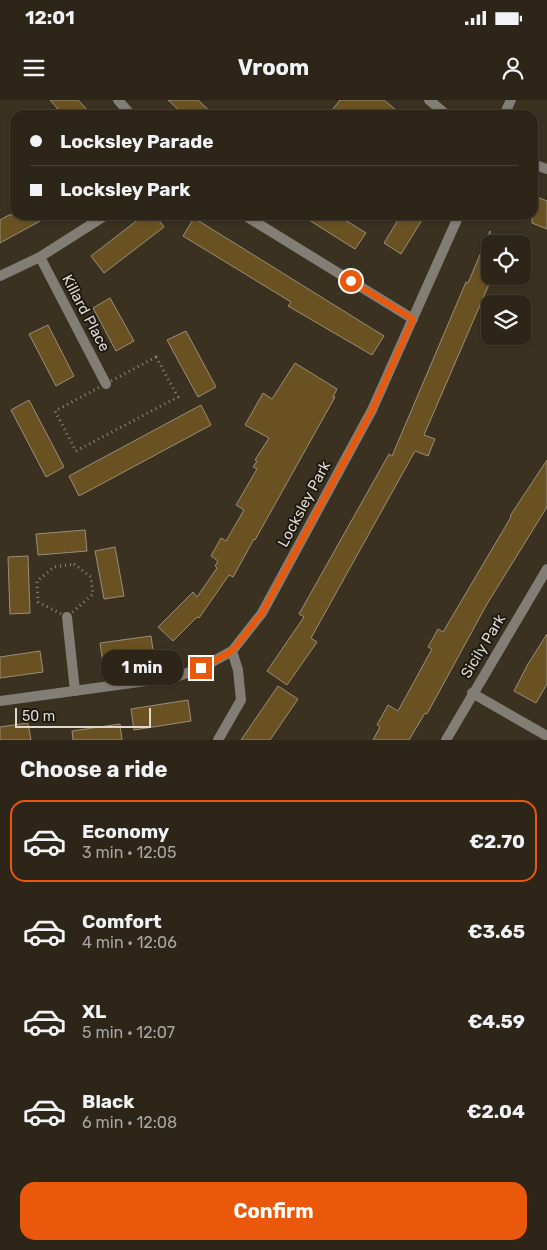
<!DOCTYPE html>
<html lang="en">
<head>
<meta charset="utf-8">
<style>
  :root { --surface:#2c2518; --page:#342d21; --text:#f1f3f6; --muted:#a6a5a2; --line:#484237; --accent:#ea580c }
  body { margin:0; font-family:Rubik,sans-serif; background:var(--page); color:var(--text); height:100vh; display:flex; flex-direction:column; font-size:19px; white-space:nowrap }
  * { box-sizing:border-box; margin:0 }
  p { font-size:16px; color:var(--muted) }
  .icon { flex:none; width:28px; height:28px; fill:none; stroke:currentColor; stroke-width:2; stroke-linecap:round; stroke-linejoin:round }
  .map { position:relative; height:640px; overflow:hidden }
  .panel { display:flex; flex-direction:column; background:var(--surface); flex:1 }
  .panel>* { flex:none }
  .banner { position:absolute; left:10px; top:10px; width:528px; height:110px; border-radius:15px; box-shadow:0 1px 4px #0004,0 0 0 1px var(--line); display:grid; align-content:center; height:110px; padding:0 20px; background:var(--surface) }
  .controls { position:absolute; left:481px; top:135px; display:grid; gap:10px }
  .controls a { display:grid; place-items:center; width:50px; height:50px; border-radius:10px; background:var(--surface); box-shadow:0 1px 4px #0004,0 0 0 1px var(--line); font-size:25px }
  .scale { position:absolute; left:15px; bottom:12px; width:136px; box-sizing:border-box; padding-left:5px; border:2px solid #dfd9cf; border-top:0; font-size:14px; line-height:18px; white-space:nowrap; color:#dfd9cf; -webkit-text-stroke:4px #1d1912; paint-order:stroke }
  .end { position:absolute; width:22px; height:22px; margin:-11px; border:6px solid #ea580c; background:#fff; box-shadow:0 0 0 2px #fff }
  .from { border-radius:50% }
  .bubble { position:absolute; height:35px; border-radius:15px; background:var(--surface); box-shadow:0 1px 4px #0004,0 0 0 1px var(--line); font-size:16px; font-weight:700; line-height:35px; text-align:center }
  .banner b { display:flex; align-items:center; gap:18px; height:48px; font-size:19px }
  .banner b+b { border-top:1px solid var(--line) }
  .banner i { width:12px; height:12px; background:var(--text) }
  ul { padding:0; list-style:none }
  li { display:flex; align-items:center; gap:15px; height:82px; margin:0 10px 8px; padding:0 10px; border:2px solid transparent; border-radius:15px }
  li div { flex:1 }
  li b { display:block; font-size:19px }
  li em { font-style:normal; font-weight:700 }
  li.active { border-color:var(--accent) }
  li>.icon { width:45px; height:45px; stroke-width:1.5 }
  h2 { padding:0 20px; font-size:22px; line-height:60px }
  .action { display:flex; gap:10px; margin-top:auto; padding:10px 20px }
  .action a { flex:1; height:58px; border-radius:15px; background:var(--accent); color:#fff; font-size:20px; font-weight:700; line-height:58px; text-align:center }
  .status { display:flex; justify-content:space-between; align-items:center; height:35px; padding:0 25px; background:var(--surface); direction:ltr }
  .status svg { height:14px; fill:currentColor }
  header { display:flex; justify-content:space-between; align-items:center; height:65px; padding:0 20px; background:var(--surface); font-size:22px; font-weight:700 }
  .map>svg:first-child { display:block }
</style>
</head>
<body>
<div class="status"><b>12:01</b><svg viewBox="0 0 49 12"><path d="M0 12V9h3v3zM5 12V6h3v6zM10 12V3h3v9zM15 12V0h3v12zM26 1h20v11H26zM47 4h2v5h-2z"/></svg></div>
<header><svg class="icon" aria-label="menu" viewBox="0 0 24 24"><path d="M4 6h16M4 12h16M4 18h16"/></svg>Vroom<svg class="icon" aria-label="person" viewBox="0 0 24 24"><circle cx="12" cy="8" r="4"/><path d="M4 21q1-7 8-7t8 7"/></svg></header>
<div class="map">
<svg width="547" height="640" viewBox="0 0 547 640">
  <rect width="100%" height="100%" fill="#3a3120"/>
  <g fill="#695122" stroke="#998e7b">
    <polygon points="50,0 78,0 92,15 63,15"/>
    <polygon points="168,0 198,0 214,15 184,15"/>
    <polygon points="340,0 384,0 402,15 328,15"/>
    <polygon points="532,95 547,101 547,129 532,123"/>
    <polygon points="9,115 51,115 0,143 0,120"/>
    <polygon points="144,115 155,115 164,127 104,173 91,156"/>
    <polygon points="301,115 337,115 366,133 355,149"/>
    <polygon points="401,115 413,115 422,120 401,154 384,143"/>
    <polygon points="194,118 384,236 372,255 288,206 291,202 183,136"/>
    <polygon points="490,131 490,182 424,335 435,339 428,356 415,351 311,538 317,542 287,585 267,571 304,517 299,514 389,354 392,356 466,182 468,183"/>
    <polygon points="110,198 134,241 116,251 93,208"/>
    <polygon points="48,225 74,276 56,286 29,234"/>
    <polygon points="186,231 216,287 198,297 167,240"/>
    <polygon points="295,263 337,289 333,297 335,297 255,440 254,439 233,477 229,475 199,518 197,517 173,541 158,527 193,492 197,497 217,468 215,466 218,461 211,456 221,438 226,441 244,410 236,405 257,369 253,367 257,361 255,360 269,338 245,325 263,293 272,299"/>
    <polygon points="29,300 64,367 46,377 11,310"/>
    <polygon points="201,305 211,325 79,396 69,376"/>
    <polygon points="547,360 547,407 487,504 427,614 425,613 409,640 373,640 380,627 377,625 388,605 398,611 432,549 428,547 438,529 443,532 511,417 510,416"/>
    <polygon points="85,430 87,451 38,455 36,434"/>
    <polygon points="115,447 124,496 104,499 95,451"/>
    <polygon points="28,456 30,513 10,514 8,457"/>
    <polygon points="547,534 547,584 536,603 514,591 528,564"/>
    <polygon points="151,536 154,556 103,563 100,543"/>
    <polygon points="40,551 43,572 0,578 0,557"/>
    <polygon points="278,586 298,599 270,640 241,640"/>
    <polygon points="188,600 191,621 134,630 131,609"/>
    <polygon points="28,623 31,640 0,640 0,627"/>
    <polygon points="120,624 122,640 73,640 72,631"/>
  </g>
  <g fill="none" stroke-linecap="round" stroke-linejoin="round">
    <g stroke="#90897b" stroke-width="3" stroke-dasharray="1 4" stroke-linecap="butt">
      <polygon points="156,257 178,297 76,351 55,311"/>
      <polygon points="74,464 91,477 93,494 67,517 38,502 37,481 54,467"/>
    </g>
    <g stroke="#827d75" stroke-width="10">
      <polyline points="118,0 131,15"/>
      <polyline points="429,0 447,15"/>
      <polyline points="504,15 511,0"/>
      <polyline points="532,64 547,69"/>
      <polyline points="244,115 413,219"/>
      <polyline points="40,157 106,284"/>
      <polyline points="0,176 40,157 106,115"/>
      <polyline points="67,517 75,591"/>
      <polyline points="472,593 547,636"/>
      <polyline points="0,601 176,577 201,568 232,551 262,513 372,310 459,115"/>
      <polyline points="218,640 241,600 238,570 232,551"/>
      <polyline points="446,640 547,469"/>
    </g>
  </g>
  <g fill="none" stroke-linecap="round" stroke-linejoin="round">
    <polyline stroke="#ea580c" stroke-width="6" points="201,568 232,551 262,513 372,310 413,219 351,181"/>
  </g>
  <g text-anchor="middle" stroke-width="4" stroke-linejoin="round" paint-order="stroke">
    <g font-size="15" fill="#dfd9cf" stroke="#1d1912">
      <text transform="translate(86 213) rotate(62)" y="5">Killard Place</text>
      <text transform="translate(304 404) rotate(-62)" y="5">Locksley Park</text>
      <text transform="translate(483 546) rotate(-59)" y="5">Sicily Park</text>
    </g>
  </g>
</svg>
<div class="controls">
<a><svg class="icon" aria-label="locate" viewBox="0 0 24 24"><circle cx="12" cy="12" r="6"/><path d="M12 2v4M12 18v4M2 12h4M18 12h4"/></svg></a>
<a><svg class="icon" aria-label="layers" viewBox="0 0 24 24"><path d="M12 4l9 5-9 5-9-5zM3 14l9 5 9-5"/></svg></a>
</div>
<div class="scale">50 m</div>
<i class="end from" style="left:351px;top:181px"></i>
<i class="end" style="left:201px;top:568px"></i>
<div class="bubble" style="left:101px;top:550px;width:82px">1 min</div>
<div class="banner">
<b><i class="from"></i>Locksley Parade</b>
<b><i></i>Locksley Park</b>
</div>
</div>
<section class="panel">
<h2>Choose a ride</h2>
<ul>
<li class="active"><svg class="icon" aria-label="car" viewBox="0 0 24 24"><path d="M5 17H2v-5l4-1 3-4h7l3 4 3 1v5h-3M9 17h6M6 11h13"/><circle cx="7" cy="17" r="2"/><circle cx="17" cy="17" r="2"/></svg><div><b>Economy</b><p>3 min · 12:05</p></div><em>€2.70</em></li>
<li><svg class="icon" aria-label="car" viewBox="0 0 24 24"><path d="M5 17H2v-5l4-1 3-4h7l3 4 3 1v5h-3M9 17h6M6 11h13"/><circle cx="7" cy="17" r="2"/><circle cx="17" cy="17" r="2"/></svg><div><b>Comfort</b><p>4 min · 12:06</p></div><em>€3.65</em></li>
<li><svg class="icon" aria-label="car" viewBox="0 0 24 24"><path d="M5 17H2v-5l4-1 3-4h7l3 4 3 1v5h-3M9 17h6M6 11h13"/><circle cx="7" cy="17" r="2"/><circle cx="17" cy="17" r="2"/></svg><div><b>XL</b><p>5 min · 12:07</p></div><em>€4.59</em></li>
<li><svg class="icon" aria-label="car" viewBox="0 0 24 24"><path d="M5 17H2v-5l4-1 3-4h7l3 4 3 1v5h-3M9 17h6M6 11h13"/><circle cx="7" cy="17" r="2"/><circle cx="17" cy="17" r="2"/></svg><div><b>Black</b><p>6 min · 12:08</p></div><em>€2.04</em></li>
</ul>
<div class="action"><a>Confirm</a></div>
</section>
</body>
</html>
